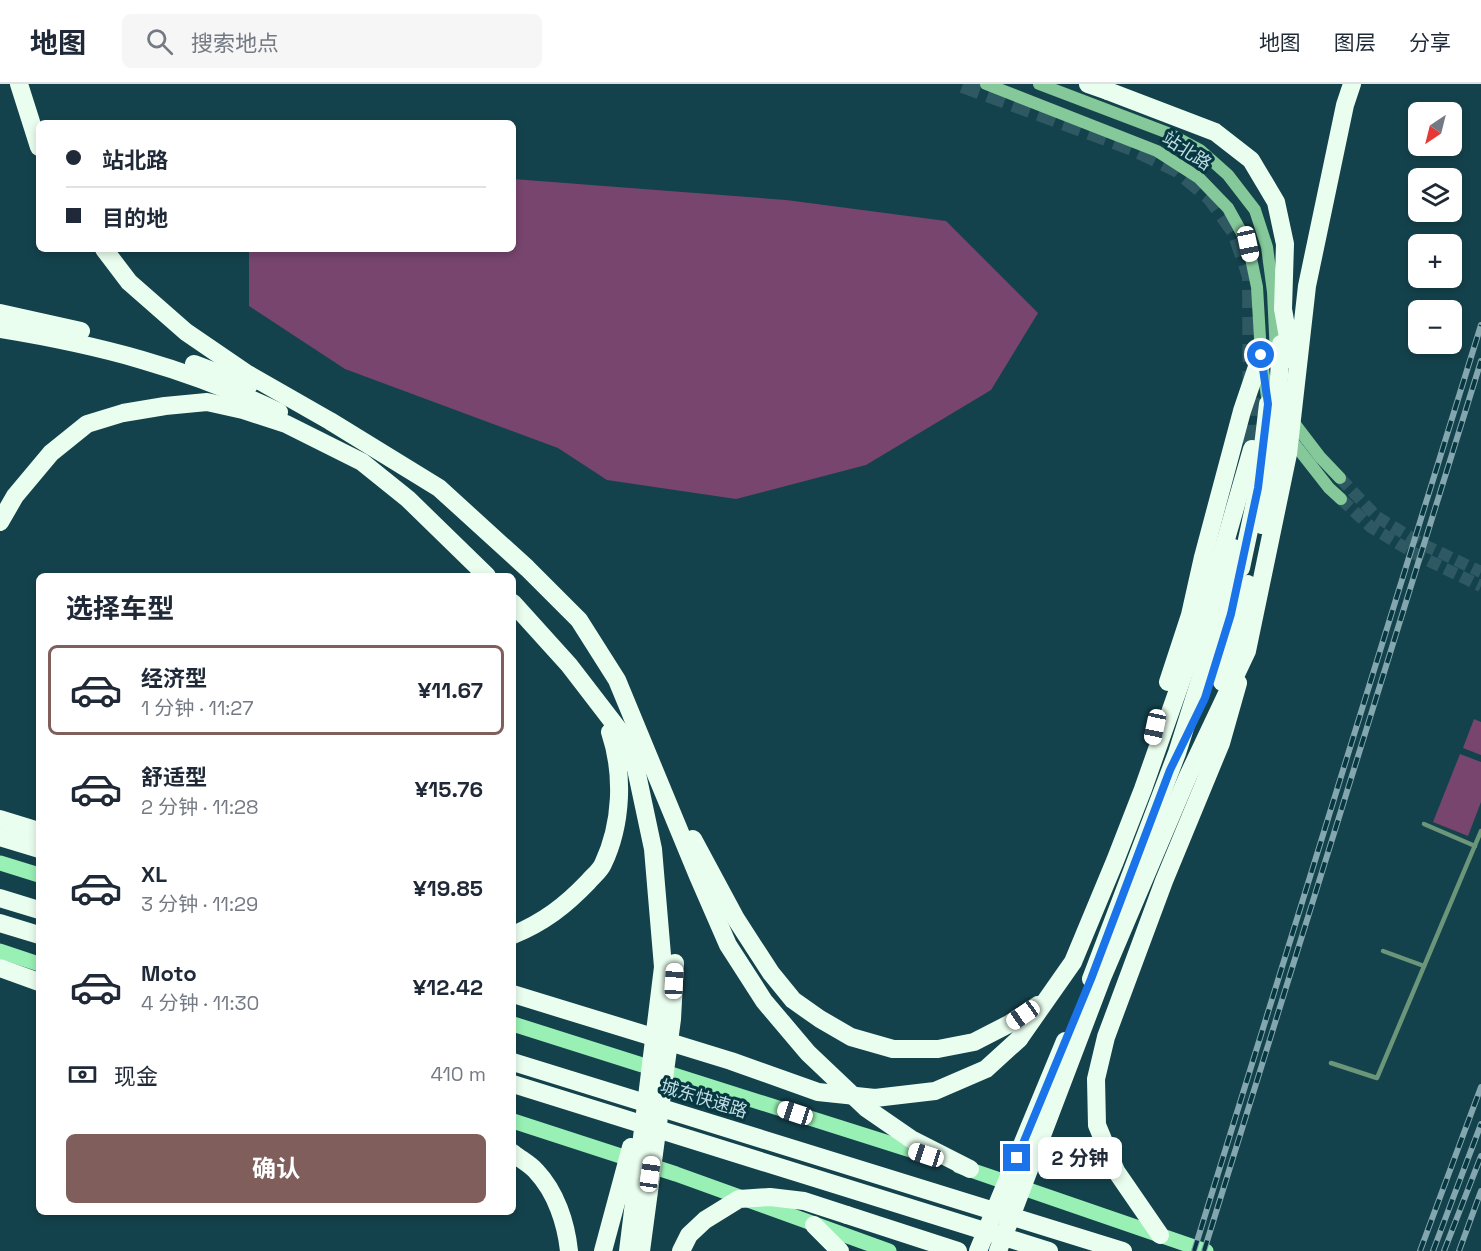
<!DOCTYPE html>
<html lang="zh">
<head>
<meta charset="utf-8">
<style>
  :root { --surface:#fff; --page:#f6f6f7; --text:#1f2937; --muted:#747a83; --line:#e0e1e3; --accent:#7f5e5c }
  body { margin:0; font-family:"Space Grotesk","Noto Sans SC",sans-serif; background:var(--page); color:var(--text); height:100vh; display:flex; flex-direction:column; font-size:22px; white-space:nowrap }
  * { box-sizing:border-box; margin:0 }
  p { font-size:20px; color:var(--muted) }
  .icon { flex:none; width:33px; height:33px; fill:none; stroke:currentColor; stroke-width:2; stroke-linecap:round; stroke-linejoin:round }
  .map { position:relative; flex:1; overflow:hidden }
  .side { position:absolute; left:36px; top:489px; width:480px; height:642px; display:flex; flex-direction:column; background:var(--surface); border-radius:9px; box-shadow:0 3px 9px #0003 }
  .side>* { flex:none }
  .banner { position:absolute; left:36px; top:36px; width:480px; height:132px; border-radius:9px; box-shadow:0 3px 9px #0003; display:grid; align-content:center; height:132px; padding:0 30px; background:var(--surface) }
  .needle { width:39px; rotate:215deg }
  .tools { position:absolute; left:1408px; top:18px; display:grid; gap:12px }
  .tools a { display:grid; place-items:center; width:54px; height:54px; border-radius:9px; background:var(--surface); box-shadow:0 3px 9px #0003; font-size:30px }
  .end { position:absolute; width:27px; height:27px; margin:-14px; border:8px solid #1a73e8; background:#fff; box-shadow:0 0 0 3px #fff }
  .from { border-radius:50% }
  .bubble { position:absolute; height:42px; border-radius:9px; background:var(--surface); box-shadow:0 3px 9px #0003; font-size:20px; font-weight:700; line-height:42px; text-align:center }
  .car { position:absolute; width:18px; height:36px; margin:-18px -9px; border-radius:8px; box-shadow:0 0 4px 2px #0007; background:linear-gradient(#fff 24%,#345 0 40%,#fff 0 76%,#345 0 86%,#fff 0) }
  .banner b { display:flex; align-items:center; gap:21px; height:57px; font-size:22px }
  .banner b+b { border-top:2px solid var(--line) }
  .banner i { width:15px; height:15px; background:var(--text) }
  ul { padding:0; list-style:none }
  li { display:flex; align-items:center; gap:18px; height:90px; margin:0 12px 9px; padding:0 18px; border:3px solid transparent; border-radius:9px }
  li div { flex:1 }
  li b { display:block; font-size:22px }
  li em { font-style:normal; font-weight:700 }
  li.on { border-color:var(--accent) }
  li>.icon { width:54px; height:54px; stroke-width:1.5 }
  h2 { padding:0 30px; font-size:27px; line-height:72px }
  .pay { display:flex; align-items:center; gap:15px; height:66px; padding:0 30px; font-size:22px }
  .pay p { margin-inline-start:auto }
  .primary-button { display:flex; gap:12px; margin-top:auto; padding:12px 30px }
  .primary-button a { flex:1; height:69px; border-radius:9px; background:var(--accent); color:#fff; font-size:24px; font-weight:700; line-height:69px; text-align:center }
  header { display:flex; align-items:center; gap:36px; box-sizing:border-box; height:84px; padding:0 30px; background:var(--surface); border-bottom:2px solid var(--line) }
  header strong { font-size:28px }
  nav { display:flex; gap:33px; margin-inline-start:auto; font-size:21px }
  .search { width:420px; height:54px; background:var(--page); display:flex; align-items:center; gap:15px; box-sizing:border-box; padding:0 21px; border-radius:9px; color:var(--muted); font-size:22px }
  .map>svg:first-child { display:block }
</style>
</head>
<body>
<header>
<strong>地图</strong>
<div class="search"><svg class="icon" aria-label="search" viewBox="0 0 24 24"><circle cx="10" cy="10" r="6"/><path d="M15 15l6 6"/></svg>搜索地点</div>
<nav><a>地图</a><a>图层</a><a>分享</a></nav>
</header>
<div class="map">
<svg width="1481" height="1167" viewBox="0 0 1481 1167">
  <rect width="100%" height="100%" fill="#14424c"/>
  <g fill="#78456f">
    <polygon points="513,95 786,116 946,137 1038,229 991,306 866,381 736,415 607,396 558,364 345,285 249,222 249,165 513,165"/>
    <polygon points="1474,635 1481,638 1481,671 1463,664"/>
    <polygon points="1460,670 1481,678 1481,718 1468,752 1433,738"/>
  </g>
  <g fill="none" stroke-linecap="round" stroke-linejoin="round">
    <g stroke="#2e5963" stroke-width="12" stroke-dasharray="12 6" stroke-linecap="butt">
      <polyline points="1340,394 1377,433 1420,459 1481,488"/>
      <polyline points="1341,415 1371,443 1419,472 1481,502"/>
    </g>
    <polyline stroke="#2e5963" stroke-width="18" stroke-dasharray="18 9" stroke-linecap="butt" points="963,0 1133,63 1178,85 1211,113 1236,148 1251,192 1252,365"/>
    <g stroke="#6c9679" stroke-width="4.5">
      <polyline points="1424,740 1475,762"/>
      <polyline points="1383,867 1424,882"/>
      <polyline points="1331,979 1377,994 1481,747"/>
    </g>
    <g stroke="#85c99a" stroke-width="12">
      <polyline points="986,0 1157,67 1199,94 1228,124 1248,160 1257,203 1261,271 1268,320 1271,326"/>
      <polyline points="1039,0 1168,49 1200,66 1228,91 1255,126 1267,163 1273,208 1276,270"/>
      <polyline points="1291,335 1320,373 1340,394"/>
      <polyline points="1289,353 1329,404 1341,415"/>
    </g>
    <g stroke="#98f0b4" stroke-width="15">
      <polyline points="0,779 39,791"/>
      <polyline points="0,867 39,880"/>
      <polyline points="513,940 936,1074"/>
      <polyline points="513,1037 676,1090 889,1167"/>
      <polyline points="959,1082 1206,1167"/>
    </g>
    <g stroke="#eafeef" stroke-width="18">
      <polyline points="19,0 39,63"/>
      <polyline points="1088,0 1108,7"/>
      <polyline points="104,165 129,198 186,248 246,289 330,337 439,404 527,484 579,536 617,596 698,792 728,861 764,917 808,969 866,1024 911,1055 970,1085"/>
      <polyline points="0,229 81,247"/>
      <path d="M0 245C99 261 187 284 279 328"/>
      <polyline points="194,280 249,301"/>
      <polyline points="0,438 15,412 51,369 87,340 123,329 165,322 207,318 243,326 286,340 362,378 408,415 487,492"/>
      <polyline points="1241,484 1258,404 1268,320"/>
      <polyline points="513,519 569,581 619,646 636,685 653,765 663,883"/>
      <polyline points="1168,598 1190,531 1203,473 1242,327 1261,271"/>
      <polyline points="0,735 39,747"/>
      <polyline points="0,753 39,765"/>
      <polyline points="693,755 736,835 771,889 793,916 820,935 851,953 893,965 938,965 974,958 1009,940 1038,921"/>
      <polyline points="0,814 39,826"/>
      <polyline points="0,839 39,851"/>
      <path d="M513 851C544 838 565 822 588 798 593 792 600 787 603 780 622 740 624 690 610 648"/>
      <polyline points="0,884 39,898"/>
      <polyline points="1091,895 1177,669 1223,524 1234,464"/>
      <polyline points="1019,955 1073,878 1115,777 1143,705 1203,535 1252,365"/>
      <polyline points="513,978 1123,1167"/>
      <polyline points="513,1000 1049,1167"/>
      <path d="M513 1069C520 1075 530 1080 536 1087 556 1108 566 1139 569 1167"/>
      <polyline points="847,1131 958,1167"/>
      <polyline points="814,1141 840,1167"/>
      <polyline points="1160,1151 1116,1087 1097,1041 1096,995 1106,953 1164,797 1221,659 1238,599"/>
    </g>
    <g stroke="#84a7af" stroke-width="6">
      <g id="rail">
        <polyline points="1194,1167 1481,241"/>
        <polyline points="1204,1167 1481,277"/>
        <polyline points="1420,1167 1481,1003"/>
        <polyline points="1433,1167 1481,1040"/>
        <polyline points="1444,1167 1481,1072"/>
        <polyline points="1459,1167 1481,1107"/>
      </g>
    </g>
    <use href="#rail" stroke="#073841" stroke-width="4" stroke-dasharray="11" stroke-linecap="butt"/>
    <g stroke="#eafeef" stroke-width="18">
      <polyline points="1108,7 1215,48 1251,76 1276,118 1285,160 1283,225 1289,259 1289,275"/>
      <polyline points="1262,441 1276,344 1281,260"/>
      <polyline points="1222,598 1236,555 1248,500"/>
      <polyline points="513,910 731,977 818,1008 875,1014 935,1007 986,985 1019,955"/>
      <polyline points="603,1167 631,1063"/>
      <polyline points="628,1167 663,883"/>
      <polyline points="641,1167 672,935 675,879"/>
      <polyline points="681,1167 689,1151 705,1136 739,1115 770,1113 804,1117 847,1131"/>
      <polyline points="978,1167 1065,957"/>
      <polyline points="998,1167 1102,894 1188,692 1247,567 1288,370 1307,202 1345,21 1352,0"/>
    </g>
  </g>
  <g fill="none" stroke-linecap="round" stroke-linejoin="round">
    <polyline stroke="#1a73e8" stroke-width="8" points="1017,1074 1091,895 1170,686 1205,614 1231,530 1258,404 1268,320 1261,271"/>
  </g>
  <g text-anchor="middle" stroke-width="6" stroke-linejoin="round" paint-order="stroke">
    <g font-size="18" fill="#c0dde4" stroke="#073841">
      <text transform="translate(1187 67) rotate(33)" y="6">站北路</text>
      <text transform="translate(704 1015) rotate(17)" y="6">城东快速路</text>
    </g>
  </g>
</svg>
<div class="tools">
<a><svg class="needle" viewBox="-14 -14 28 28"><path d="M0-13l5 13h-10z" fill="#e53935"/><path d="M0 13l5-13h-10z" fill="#747a83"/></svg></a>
<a><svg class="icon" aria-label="layers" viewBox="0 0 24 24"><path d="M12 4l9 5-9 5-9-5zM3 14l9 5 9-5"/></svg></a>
<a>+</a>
<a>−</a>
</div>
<i class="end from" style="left:1261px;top:271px"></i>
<i class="end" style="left:1017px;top:1074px"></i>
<div class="bubble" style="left:1038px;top:1053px;width:84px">2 分钟</div>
<i class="car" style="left:1248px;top:160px;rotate:168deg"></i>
<i class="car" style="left:1155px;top:643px;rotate:192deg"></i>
<i class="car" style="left:674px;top:897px;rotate:3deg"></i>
<i class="car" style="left:1023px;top:931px;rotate:235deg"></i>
<i class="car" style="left:795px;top:1029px;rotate:288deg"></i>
<i class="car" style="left:926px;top:1071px;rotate:288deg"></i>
<i class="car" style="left:650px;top:1090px;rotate:8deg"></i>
<div class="banner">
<b><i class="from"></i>站北路</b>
<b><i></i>目的地</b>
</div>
<section class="side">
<h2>选择车型</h2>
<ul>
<li class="on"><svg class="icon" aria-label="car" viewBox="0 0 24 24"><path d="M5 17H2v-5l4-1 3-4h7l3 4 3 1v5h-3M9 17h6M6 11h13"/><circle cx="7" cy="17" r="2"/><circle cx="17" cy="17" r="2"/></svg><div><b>经济型</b><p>1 分钟 · 11:27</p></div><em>¥11.67</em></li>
<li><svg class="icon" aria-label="car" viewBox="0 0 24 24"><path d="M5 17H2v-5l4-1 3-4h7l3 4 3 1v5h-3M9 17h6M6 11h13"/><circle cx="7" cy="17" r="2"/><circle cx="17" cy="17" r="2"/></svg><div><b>舒适型</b><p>2 分钟 · 11:28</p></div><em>¥15.76</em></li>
<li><svg class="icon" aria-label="car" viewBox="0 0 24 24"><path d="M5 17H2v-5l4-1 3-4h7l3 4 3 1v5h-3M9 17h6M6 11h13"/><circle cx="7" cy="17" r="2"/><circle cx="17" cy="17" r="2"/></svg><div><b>XL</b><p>3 分钟 · 11:29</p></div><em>¥19.85</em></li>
<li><svg class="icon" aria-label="car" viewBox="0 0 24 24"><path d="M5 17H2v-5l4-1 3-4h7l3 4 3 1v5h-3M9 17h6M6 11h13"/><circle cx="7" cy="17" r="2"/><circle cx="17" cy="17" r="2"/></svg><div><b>Moto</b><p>4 分钟 · 11:30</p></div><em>¥12.42</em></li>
</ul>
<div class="pay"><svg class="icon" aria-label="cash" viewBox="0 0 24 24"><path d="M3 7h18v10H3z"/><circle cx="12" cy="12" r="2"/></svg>现金<p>410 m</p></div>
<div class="primary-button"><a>确认</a></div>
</section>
</div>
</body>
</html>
